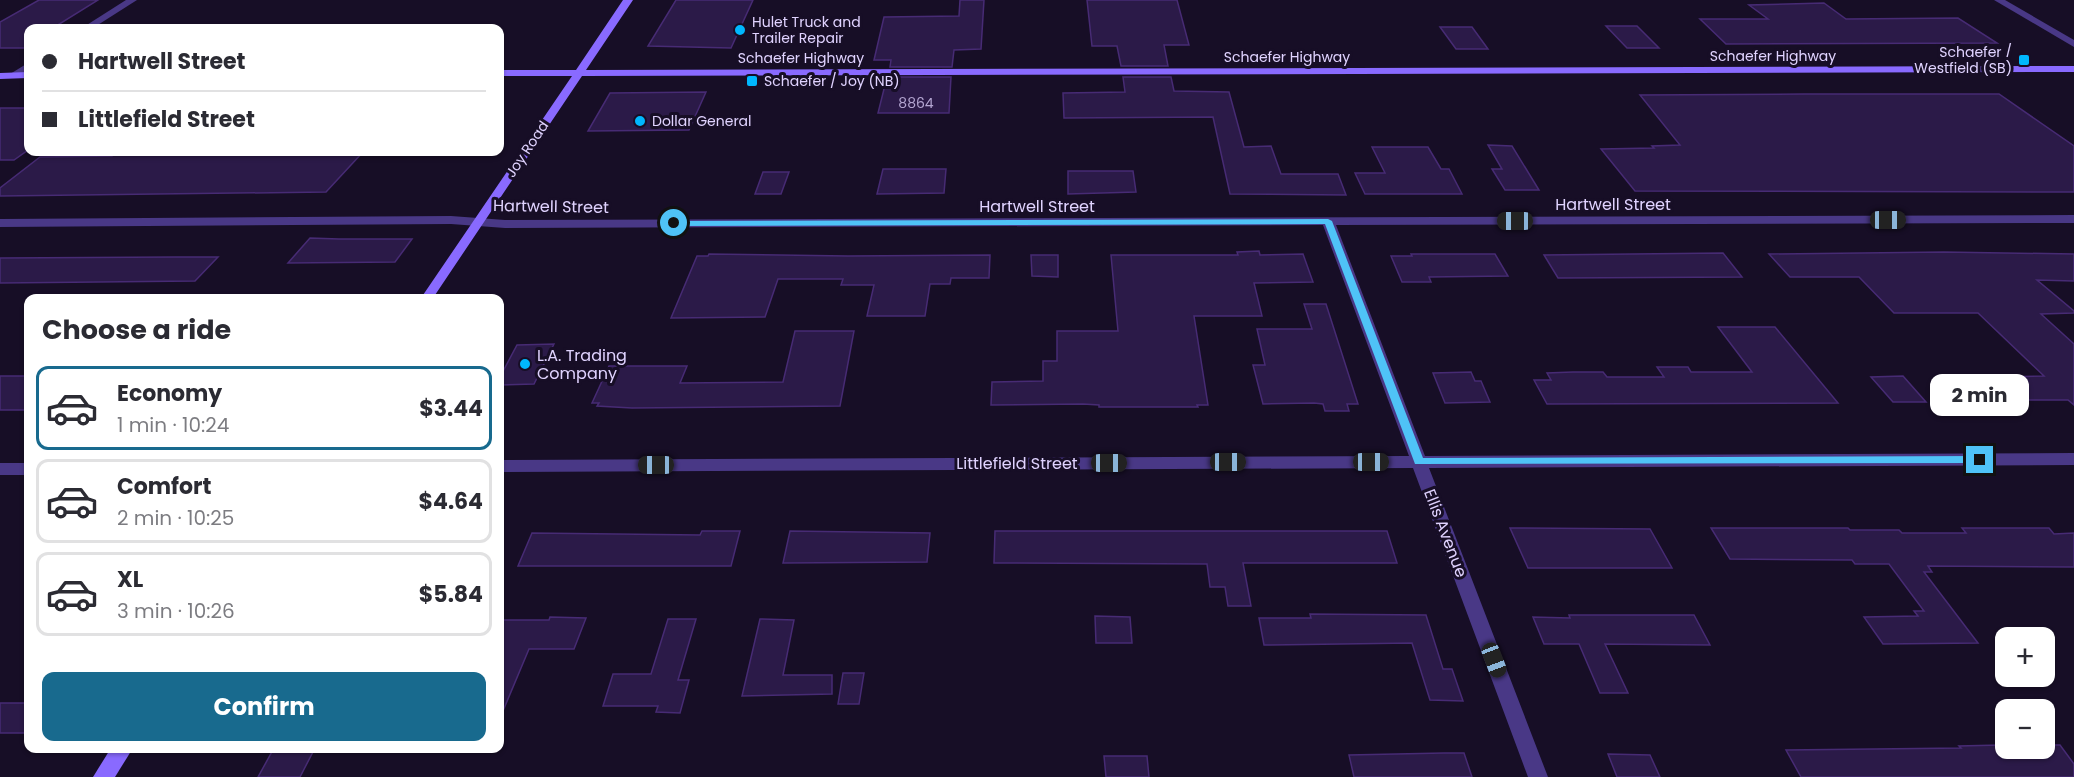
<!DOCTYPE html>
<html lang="en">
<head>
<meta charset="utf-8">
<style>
  :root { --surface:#fff; --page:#f7f7f7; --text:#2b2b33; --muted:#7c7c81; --line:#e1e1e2; --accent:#186a8e }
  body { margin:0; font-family:Poppins,sans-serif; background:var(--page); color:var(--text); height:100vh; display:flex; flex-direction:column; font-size:22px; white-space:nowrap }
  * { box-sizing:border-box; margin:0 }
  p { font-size:20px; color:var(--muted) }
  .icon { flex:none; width:33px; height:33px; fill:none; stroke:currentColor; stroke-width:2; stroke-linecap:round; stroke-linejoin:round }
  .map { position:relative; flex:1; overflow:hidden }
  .details { position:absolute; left:24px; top:294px; width:480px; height:459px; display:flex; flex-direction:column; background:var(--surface); border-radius:12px; box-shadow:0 2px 4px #0004 }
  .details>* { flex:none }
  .hud { position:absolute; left:24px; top:24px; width:480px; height:132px; border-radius:12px; box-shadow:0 2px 4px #0004; display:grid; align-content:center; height:132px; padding:0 18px; background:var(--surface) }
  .tools { position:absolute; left:1995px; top:627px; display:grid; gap:12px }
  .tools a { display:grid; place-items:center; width:60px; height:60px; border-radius:12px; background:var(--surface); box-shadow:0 2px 4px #0004; font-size:30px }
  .end { position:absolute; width:27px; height:27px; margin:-14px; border:8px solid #4fc3f7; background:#111; box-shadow:0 0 0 3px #111 }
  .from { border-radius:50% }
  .bubble { position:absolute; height:42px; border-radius:12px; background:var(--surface); box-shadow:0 2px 4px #0004; font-size:20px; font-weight:700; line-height:42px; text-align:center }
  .car { position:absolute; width:18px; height:36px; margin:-18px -9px; border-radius:8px; box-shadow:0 0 4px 2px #0007; background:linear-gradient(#222 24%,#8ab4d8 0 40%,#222 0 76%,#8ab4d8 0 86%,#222 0) }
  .hud b { display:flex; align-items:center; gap:21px; height:57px; font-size:22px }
  .hud b+b { border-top:2px solid var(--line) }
  .hud i { width:15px; height:15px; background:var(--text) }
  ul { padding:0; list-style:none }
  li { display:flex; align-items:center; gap:18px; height:84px; margin:0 12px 9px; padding:0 6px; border:3px solid var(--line); border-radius:12px }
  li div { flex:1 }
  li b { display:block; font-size:22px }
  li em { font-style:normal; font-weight:700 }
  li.current { border-color:var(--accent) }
  li>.icon { width:54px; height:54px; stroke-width:1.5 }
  h2 { padding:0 18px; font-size:27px; line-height:72px }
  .cta { display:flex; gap:12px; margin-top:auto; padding:12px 18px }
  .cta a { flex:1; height:69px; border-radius:12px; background:var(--accent); color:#fff; font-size:24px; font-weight:700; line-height:69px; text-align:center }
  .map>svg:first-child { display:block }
</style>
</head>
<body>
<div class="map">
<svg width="2074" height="777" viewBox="0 0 2074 777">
  <rect width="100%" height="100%" fill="#170e26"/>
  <g fill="#2b1a48" stroke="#472b74" stroke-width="1.5">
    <polygon points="39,0 98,0 53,28 28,28 28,48 0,48 0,22"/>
    <polygon points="676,0 753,0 731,48 648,46"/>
    <polygon points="960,0 984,0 981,49 954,50 952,67 890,67 891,60 874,60 884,17 959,16"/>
    <polygon points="1087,0 1177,0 1189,45 1164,45 1168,66 1121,66 1117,46 1092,46"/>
    <polygon points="1824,3 1846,19 1958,18 1997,43 1726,44 1700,19 1768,19 1749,5"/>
    <polygon points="1606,26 1637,26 1659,48 1627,48"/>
    <polygon points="1440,27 1472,27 1488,49 1456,49"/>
    <polygon points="887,77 951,77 949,113 878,113"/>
    <polygon points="1123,77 1171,77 1174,91 1229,92 1244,147 1271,146 1281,174 1338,174 1346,195 1230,194 1213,117 1064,118 1063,93 1125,92"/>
    <polygon points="706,92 689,130 588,131 610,93"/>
    <polygon points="1804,94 1999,94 2074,146 2074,192 1635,191 1601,149 1654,148 1652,146 1680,145 1640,95"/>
    <polygon points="0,108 28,108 28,150 14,160 0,160"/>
    <polygon points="1488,145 1512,146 1539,190 1505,190 1492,169 1502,169"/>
    <polygon points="1372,147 1428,147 1441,169 1449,169 1462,194 1365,194 1355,173 1385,173"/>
    <polygon points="118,152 363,152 326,192 0,196 0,188 40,157 112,156"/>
    <polygon points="883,169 946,169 944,193 877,194"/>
    <polygon points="1068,171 1133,171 1136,192 1068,194"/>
    <polygon points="763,172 789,172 781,194 755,194"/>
    <polygon points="310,238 339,239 412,239 395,262 288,263"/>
    <polygon points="1259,251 1260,255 1303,254 1313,282 1254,283 1262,316 1194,316 1208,405 1197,405 1198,407 1099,407 1099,405 1083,404 991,405 992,382 1043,381 1043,361 1057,361 1057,331 1118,331 1111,255 1238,255 1237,252"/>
    <polygon points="1944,252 2074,254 2074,281 2037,280 2074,311 2074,313 2041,314 2074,344 2074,405 2068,400 2024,400 2000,377 2044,376 1978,313 1894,313 1859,277 1790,277 1769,254"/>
    <polygon points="1723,253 1742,277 1558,278 1544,255"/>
    <polygon points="709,254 848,256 990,255 989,278 951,278 950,284 930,284 925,316 867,316 874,285 841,285 843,279 778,279 765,317 671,318 697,256 708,256"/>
    <polygon points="1411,254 1495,254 1508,276 1429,277 1431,282 1402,282 1391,256 1412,256"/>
    <polygon points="1031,255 1058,255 1058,277 1032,276"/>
    <polygon points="176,257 218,257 195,281 0,283 0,258"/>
    <polygon points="1304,304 1326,304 1358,404 1347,404 1349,411 1325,411 1323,404 1314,403 1263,404 1253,365 1265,365 1257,329 1312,329"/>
    <polygon points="1718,327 1775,327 1838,403 1547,404 1534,380 1551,380 1547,373 1573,372 1603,372 1607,377 1664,377 1657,367 1688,367 1691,372 1752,372"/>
    <polygon points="795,331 854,331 840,406 632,408 597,406 599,403 592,403 609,366 687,366 680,383 783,382"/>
    <polygon points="554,344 534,384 500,385 500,377 517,345"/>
    <polygon points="1471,372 1475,381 1481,381 1490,402 1445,403 1433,373"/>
    <rect x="0" y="376" width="28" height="34"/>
    <polygon points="1903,376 1926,402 1893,402 1871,377"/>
    <polygon points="1510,528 1650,529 1672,568 1528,568"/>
    <polygon points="1711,528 1848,528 1850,530 1899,530 1902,533 1966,533 1962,528 2049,528 2054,534 2074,533 2074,567 1928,566 1932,572 1924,572 1978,643 1883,644 1864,617 1918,616 1914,611 1924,611 1889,564 1855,564 1852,560 1730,559"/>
    <polygon points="702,531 740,531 731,566 518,566 532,533 700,535"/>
    <polygon points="790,531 930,533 927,562 783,563"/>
    <polygon points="995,531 1387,531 1397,563 1243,563 1251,606 1228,606 1225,587 1210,587 1207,564 994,563"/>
    <polygon points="1310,614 1426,615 1443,669 1452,669 1463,701 1430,700 1412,643 1264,645 1259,618 1311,618"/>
    <polygon points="1569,615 1694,615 1710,645 1605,644 1628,693 1600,693 1579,644 1544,644 1533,617 1570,618"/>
    <polygon points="1095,616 1130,617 1132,643 1096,643"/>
    <polygon points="550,617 586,618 574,649 529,649 500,718 500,620 549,620"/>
    <polygon points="668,619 696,619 678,680 689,680 680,713 656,712 658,706 603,706 613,674 651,674"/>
    <polygon points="760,619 794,620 783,675 832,675 832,694 742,696"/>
    <polygon points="843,673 864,673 859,704 838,704"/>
    <rect x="0" y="703" width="28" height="30"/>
    <polygon points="2001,745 2004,748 2044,748 2044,745 2060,745 2074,764 2074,777 1801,777 1786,750 1961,748 1959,746"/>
    <polygon points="274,748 315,748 300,777 258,777"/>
    <polygon points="1444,753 1464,753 1472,777 1354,777 1349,755"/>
    <polygon points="1608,754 1650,755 1660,777 1617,777"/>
    <polygon points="1104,756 1147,756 1149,777 1106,777"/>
  </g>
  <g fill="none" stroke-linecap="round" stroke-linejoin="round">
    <g fill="#493886" fill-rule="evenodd">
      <polygon points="126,0 137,0 93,28 82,28"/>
      <polygon points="1994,0 2005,0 2074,40 2074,47"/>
      <polygon points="28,63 28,70 18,78 10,78 10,74"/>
      <polygon points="2074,215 2074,223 1336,225 1425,456 2074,453 2074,465 1429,468 1548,777 1528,777 1413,468 500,472 500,460 1409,456 1323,225 505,228 451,224 0,227 0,219 451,216 505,220"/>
      <rect x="0" y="463" width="28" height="12"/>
    </g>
    <g fill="#896aff" fill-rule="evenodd">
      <polygon points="623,0 633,0 586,70 2074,66 2074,72 582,76 433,298 421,298 572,76 500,76 500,70 576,70"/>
      <polygon points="28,72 28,78 0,79 0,73"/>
      <polygon points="111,748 133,748 115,777 93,777"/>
    </g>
  </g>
  <polygon fill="#4fc3f7" points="1328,219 1332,221 1423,458 1980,456 1986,460 1980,463 1415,464 1325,224 674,226 670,223 674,221"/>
  <g fill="#00b7fe" stroke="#170e26" stroke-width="2">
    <circle cx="740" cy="30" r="6"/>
    <rect x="2018" y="54" width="12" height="12" rx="3"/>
    <rect x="746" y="75" width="12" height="12" rx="3"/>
    <circle cx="640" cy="121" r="6"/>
    <circle cx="525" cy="364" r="6"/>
  </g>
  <g text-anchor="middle" stroke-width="6" stroke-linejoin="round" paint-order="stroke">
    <g font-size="14" fill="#e0d3ff" stroke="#170e26" text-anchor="start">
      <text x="752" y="27">Hulet Truck and<tspan x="752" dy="16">Trailer Repair</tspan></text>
      <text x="2012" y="57" text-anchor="end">Schaefer /<tspan x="2012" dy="16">Westfield (SB)</tspan></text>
      <text x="764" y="86">Schaefer / Joy (NB)</text>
      <text x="652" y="126">Dollar General</text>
    </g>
    <g font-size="14" fill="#e0d3ff" stroke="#170e26">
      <text x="1773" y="61">Schaefer Highway</text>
      <text x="1287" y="62">Schaefer Highway</text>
      <text x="801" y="63">Schaefer Highway</text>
      <text transform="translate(527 149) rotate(-56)" y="5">Joy Road</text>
    </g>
    <g font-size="14" fill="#b3a5d1">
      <text x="916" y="108">8864</text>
    </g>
    <g font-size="16" fill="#e0d3ff" stroke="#170e26">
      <text x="1613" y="210">Hartwell Street</text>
      <text transform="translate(551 206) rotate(1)" y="6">Hartwell Street</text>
      <text x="1037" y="212">Hartwell Street</text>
      <text x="1017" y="469">Littlefield Street</text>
      <text transform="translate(1446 533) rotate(69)" y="6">Ellis Avenue</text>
    </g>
    <g font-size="16" fill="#e0d3ff" stroke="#170e26" text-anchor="start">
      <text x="537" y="361">L.A. Trading<tspan x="537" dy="18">Company</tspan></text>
    </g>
  </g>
</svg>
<div class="tools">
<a>+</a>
<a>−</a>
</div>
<i class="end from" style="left:674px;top:223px"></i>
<i class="end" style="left:1980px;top:460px"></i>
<div class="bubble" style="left:1930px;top:374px;width:99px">2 min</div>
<i class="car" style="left:1888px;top:220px;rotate:90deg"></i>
<i class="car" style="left:1515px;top:221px;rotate:270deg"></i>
<i class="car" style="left:1228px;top:462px;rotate:90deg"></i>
<i class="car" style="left:1371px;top:462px;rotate:90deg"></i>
<i class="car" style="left:1109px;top:463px;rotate:90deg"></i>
<i class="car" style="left:656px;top:465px;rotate:270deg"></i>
<i class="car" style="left:1494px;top:660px;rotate:159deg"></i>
<div class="hud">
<b><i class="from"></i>Hartwell Street</b>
<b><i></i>Littlefield Street</b>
</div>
<section class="details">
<h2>Choose a ride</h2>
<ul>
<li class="current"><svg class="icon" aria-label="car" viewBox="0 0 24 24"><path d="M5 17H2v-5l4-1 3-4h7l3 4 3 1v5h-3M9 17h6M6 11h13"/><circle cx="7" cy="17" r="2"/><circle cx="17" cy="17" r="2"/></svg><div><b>Economy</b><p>1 min · 10:24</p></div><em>$3.44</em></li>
<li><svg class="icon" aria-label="car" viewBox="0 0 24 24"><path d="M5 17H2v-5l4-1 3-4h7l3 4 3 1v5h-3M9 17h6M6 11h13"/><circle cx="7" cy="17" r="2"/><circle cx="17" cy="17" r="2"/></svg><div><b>Comfort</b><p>2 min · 10:25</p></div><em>$4.64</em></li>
<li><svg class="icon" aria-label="car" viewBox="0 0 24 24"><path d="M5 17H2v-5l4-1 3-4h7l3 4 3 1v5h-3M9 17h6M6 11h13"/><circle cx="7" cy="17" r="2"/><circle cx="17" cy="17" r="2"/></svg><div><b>XL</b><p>3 min · 10:26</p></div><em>$5.84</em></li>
</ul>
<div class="cta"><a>Confirm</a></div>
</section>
</div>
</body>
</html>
